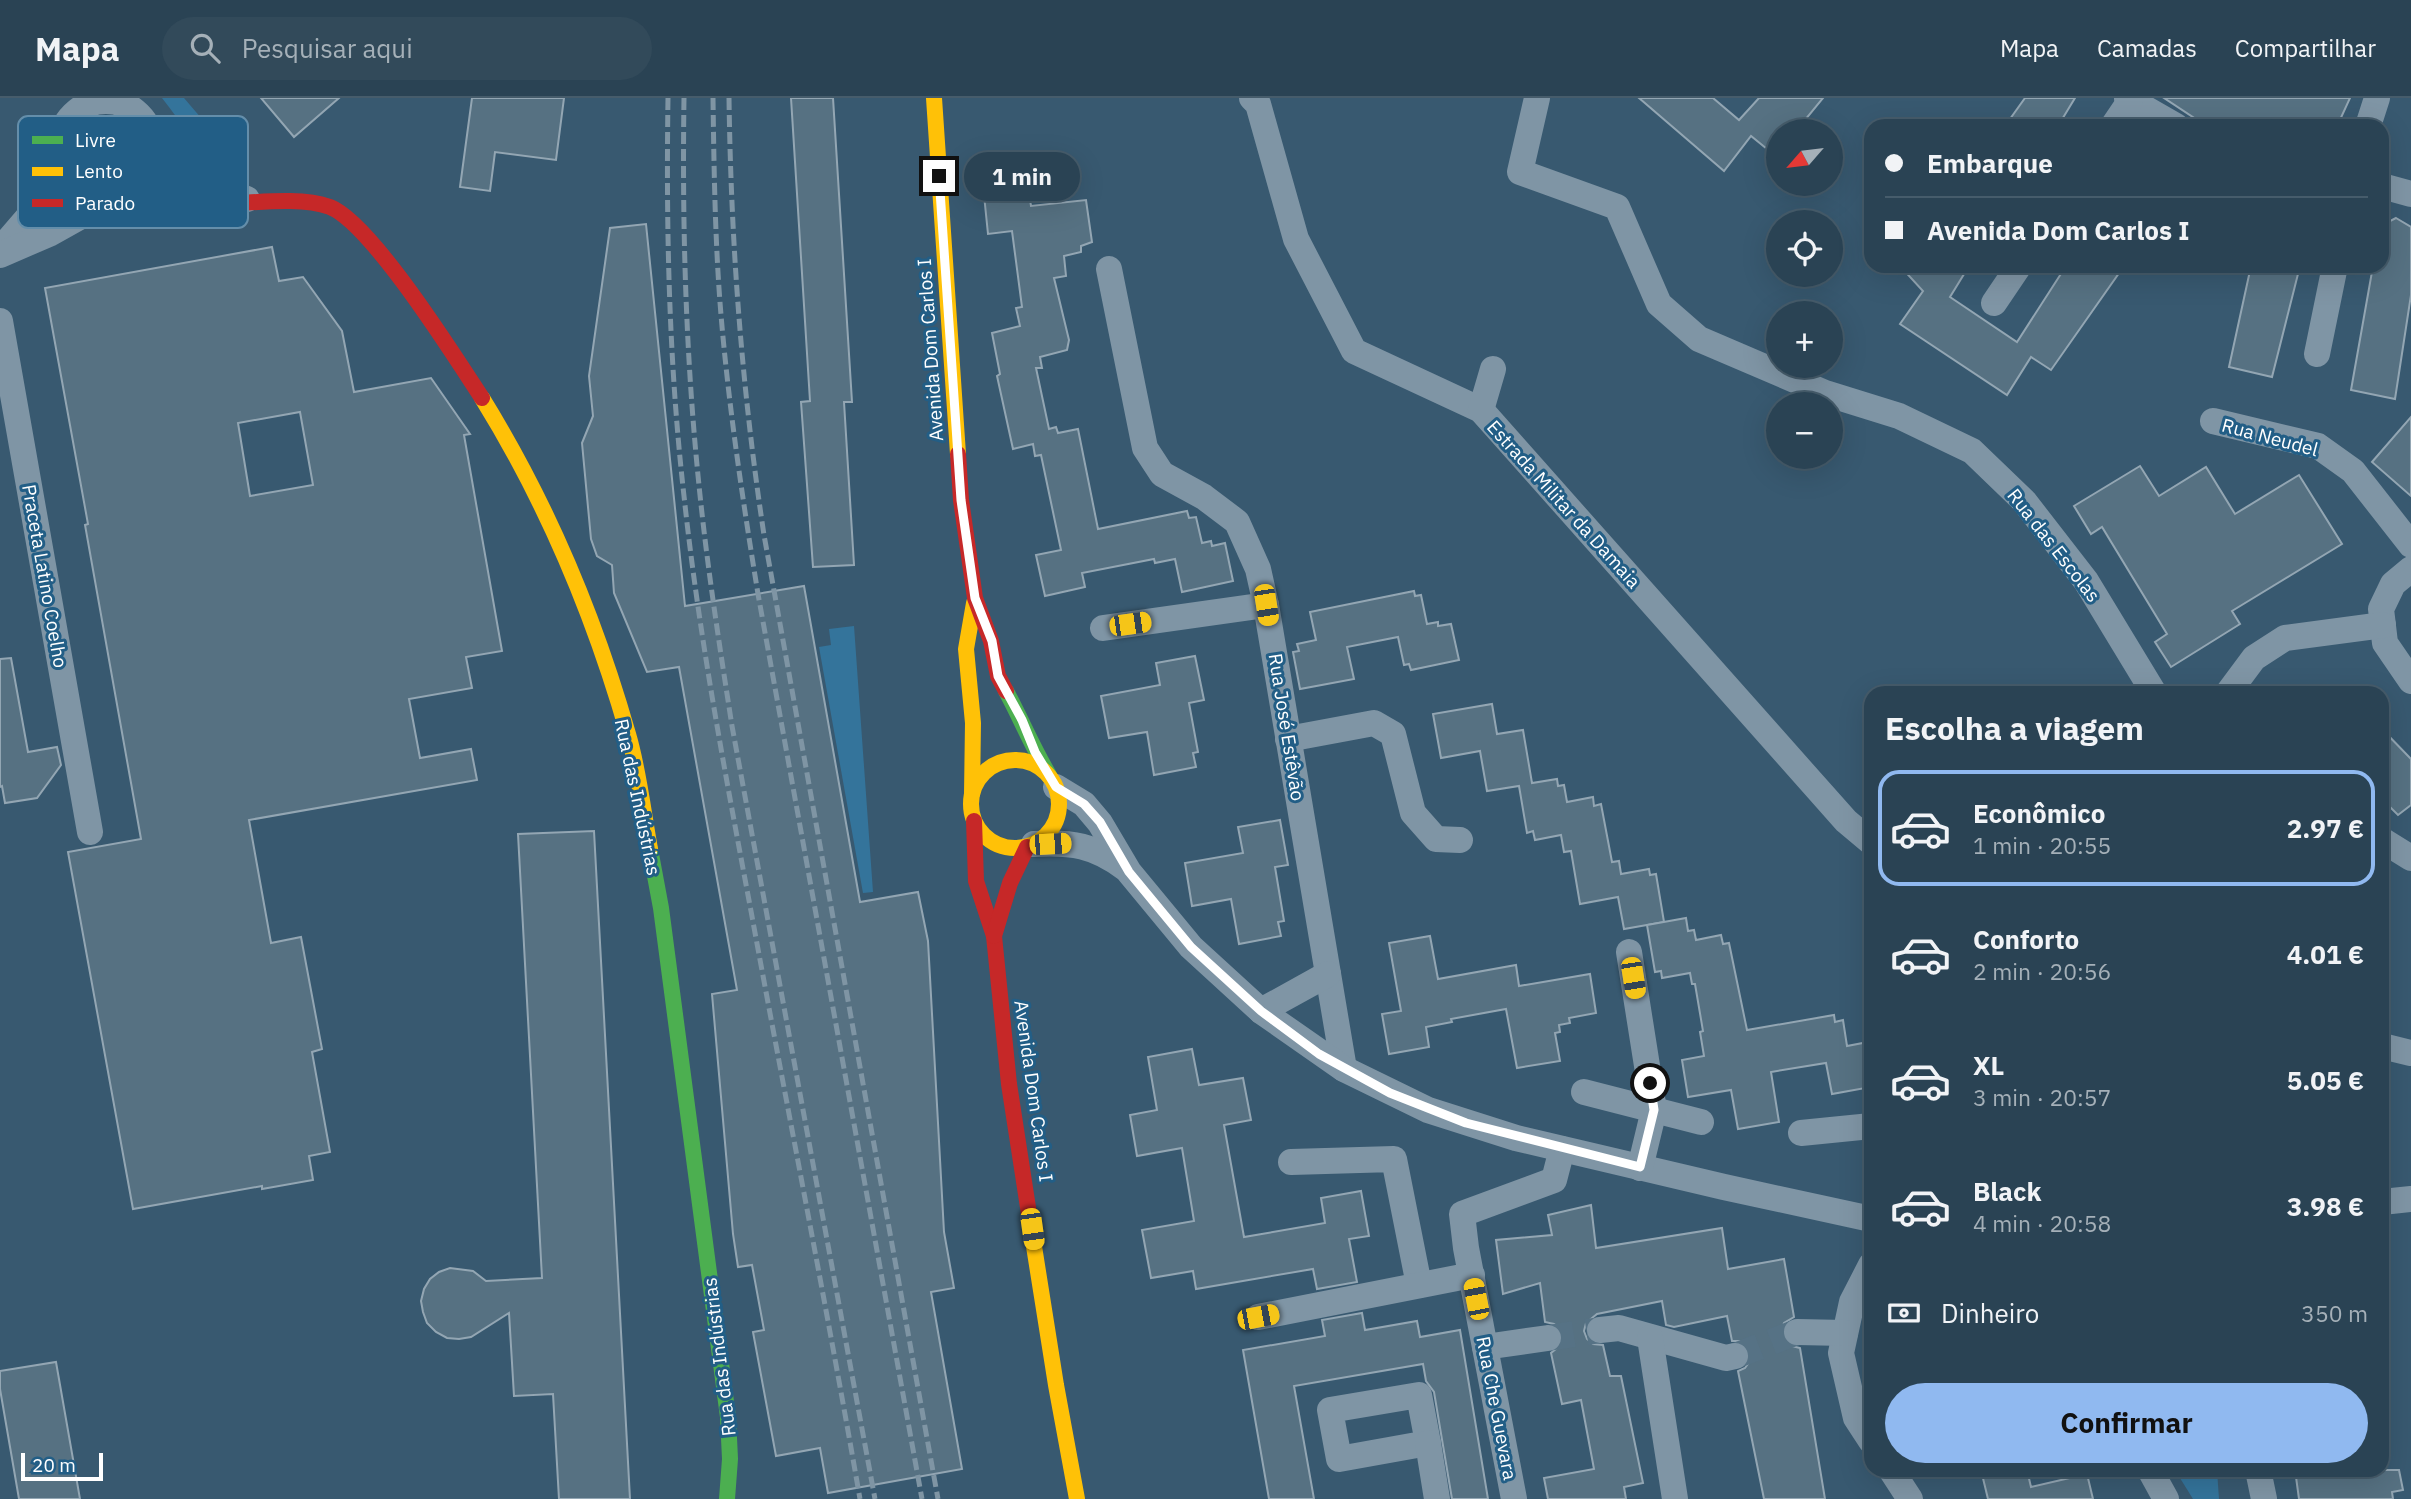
<!DOCTYPE html>
<html lang="pt">
<head>
<meta charset="utf-8">
<style>
  :root { --surface:#2a4354; --page:#324a5a; --text:#f1f3f6; --muted:#a5b0b8; --line:#465c6b; --accent:#90b9f0 }
  body { margin:0; font-family:"IBM Plex Sans",sans-serif; background:var(--page); color:var(--text); height:100vh; display:flex; flex-direction:column; font-size:26px; white-space:nowrap }
  * { box-sizing:border-box; margin:0 }
  p { font-size:23px; color:var(--muted) }
  .icon { flex:none; width:38px; height:38px; fill:none; stroke:currentColor; stroke-width:2; stroke-linecap:round; stroke-linejoin:round }
  .map { position:relative; flex:1; overflow:hidden }
  .panel { position:absolute; left:1864px; top:588px; width:525px; height:791px; display:flex; flex-direction:column; background:var(--surface); border-radius:21px; box-shadow:0 7px 28px #0002,0 0 0 2px var(--line) }
  .panel>* { flex:none }
  .banner { position:absolute; left:1864px; top:21px; width:525px; height:154px; border-radius:21px; box-shadow:0 7px 28px #0002,0 0 0 2px var(--line); display:grid; align-content:center; height:154px; padding:0 21px; background:var(--surface) }
  .needle { width:46px; rotate:242deg }
  .fabs { position:absolute; left:1766px; top:21px; display:grid; gap:14px }
  .fabs a { display:grid; place-items:center; width:77px; height:77px; border-radius:50%; background:var(--surface); box-shadow:0 7px 28px #0002,0 0 0 2px var(--line); font-size:35px }
  .scale { position:absolute; left:21px; bottom:18px; width:82px; box-sizing:border-box; padding-left:7px; border:4px solid #fff; border-top:0; font-size:19px; line-height:24px; white-space:nowrap; color:#fff; -webkit-text-stroke:5px #225e86; paint-order:stroke }
  .end { position:absolute; width:32px; height:32px; margin:-16px; border:9px solid #fff; background:#111; box-shadow:0 0 0 4px #111 }
  .from { border-radius:50% }
  .bubble { position:absolute; height:49px; border-radius:24px; background:var(--surface); box-shadow:0 7px 28px #0002,0 0 0 2px var(--line); font-size:23px; font-weight:700; line-height:49px; text-align:center }
  .car { position:absolute; width:21px; height:42px; margin:-21px -10px; border-radius:9px; box-shadow:0 0 5px 2px #0007; background:linear-gradient(#f5c518 24%,#345 0 40%,#f5c518 0 76%,#345 0 86%,#f5c518 0) }
  .banner b { display:flex; align-items:center; gap:24px; height:66px; font-size:26px }
  .banner b+b { border-top:2px solid var(--line) }
  .banner i { width:18px; height:18px; background:var(--text) }
  ul { padding:0; list-style:none }
  li { display:flex; align-items:center; gap:21px; height:116px; margin:0 14px 10px; padding:0 7px; border:4px solid transparent; border-radius:21px }
  li div { flex:1 }
  li b { display:block; font-size:26px }
  li em { font-style:normal; font-weight:700 }
  li.on { border-color:var(--accent) }
  li>.icon { width:63px; height:63px; stroke-width:1.5 }
  h2 { padding:0 21px; font-size:32px; line-height:84px }
  .pay { display:flex; align-items:center; gap:18px; height:77px; padding:0 21px; font-size:26px }
  .pay p { margin-inline-start:auto }
  .primary-button { display:flex; gap:14px; margin-top:auto; padding:14px 21px }
  .primary-button a { flex:1; height:80px; border-radius:42px; background:var(--accent); color:#111; font-size:28px; font-weight:700; line-height:80px; text-align:center }
  header { display:flex; align-items:center; gap:42px; box-sizing:border-box; height:98px; padding:0 35px; background:var(--surface); border-bottom:2px solid var(--line) }
  header strong { font-size:33px }
  nav { display:flex; gap:38px; margin-inline-start:auto; font-size:24px }
  .search { width:490px; height:63px; background:var(--page); display:flex; align-items:center; gap:18px; box-sizing:border-box; padding:0 24px; border-radius:38px; color:var(--muted); font-size:26px }
  .map>svg:first-child { display:block }
</style>
</head>
<body>
<header>
<strong>Mapa</strong>
<div class="search"><svg class="icon" aria-label="search" viewBox="0 0 24 24"><circle cx="10" cy="10" r="6"/><path d="M15 15l6 6"/></svg>Pesquisar aqui</div>
<nav><a>Mapa</a><a>Camadas</a><a>Compartilhar</a></nav>
</header>
<div class="map">
<svg width="2411" height="1401" viewBox="0 0 2411 1401">
  <rect width="100%" height="100%" fill="#385970"/>
  <g fill="#34749b">
    <path d="M162 0H184L243 69C209 68 181 24 162 0Z"/>
    <polygon points="854,528 873,794 863,795 819,549 831,547 829,531"/>
    <polygon points="2175,1372 2217,1372 2219,1401 2193,1401"/>
  </g>
  <g fill="#567182" stroke="#93a6b3" stroke-width="2" fill-rule="evenodd">
    <polygon points="261,0 339,0 294,39"/>
    <polygon points="472,0 564,0 556,62 495,54 490,93 460,89"/>
    <polygon points="791,0 833,0 852,304 844,304 854,467 813,469 801,304 810,303"/>
    <polygon points="1639,0 1713,0 1739,22 1759,0 1823,0 1796,33 1778,33 1778,60 1751,38 1724,73"/>
    <polygon points="2025,0 2075,0 2058,28 2005,28"/>
    <polygon points="2164,0 2350,0 2339,24 2331,28 2212,28 2202,25"/>
    <polygon points="1027,83 1031,108 1086,102 1092,144 1081,148 1081,154 1064,158 1066,178 1054,180 1069,242 1067,252 1040,259 1042,270 1036,270 1049,331 1056,329 1058,335 1078,331 1098,431 1187,413 1189,420 1196,419 1202,445 1211,443 1212,448 1225,445 1233,483 1182,494 1175,461 1155,465 1154,461 1082,475 1085,489 1045,498 1036,457 1061,452 1041,357 1035,358 1033,346 1013,351 997,278 1000,276 992,235 1020,228 1016,210 1022,209 1012,133 988,136 983,87"/>
    <polygon points="2396,120 2411,129 2411,197 2395,301 2351,292 2373,168 2382,168 2382,127"/>
    <polygon points="646,126 685,508 804,488 860,804 918,794 928,843 944,1134 954,1190 931,1194 962,1371 828,1395 820,1350 776,1358 753,1234 764,1232 752,1167 738,1169 733,1136 712,896 737,892 679,569 647,574 614,495 612,467 597,458 591,441 582,345 593,318 589,278 610,130"/>
    <path d="M272 149 279 183 303 179 342 233 354 294 431 280 470 336 464 337 502 553 466 559 472 590 409 601 420 660 471 651 477 682 249 722 271 845 301 839 322 951 312 954 330 1054 309 1058 313 1082 262 1091V1088L133 1111 68 754 141 741 85 427 88 426 45 190ZM300 314 313 387 250 398 238 325Z"/>
    <polygon points="1900,168 1969,168 1950,199 2017,244 2066,168 2124,168 2051,272 2031,259 2007,297 1900,226 1923,193"/>
    <polygon points="2251,168 2300,168 2272,279 2229,269"/>
    <polygon points="2411,319 2411,398 2372,364"/>
    <polygon points="2140,368 2159,398 2206,369 2235,416 2299,377 2342,446 2232,513 2240,526 2171,569 2155,544 2167,536 2102,429 2091,436 2074,408"/>
    <polygon points="1414,493 1415,498 1421,497 1427,526 1438,524 1438,528 1451,526 1459,562 1411,572 1409,566 1404,567 1398,539 1347,549 1354,581 1300,591 1293,554 1299,553 1297,546 1316,542 1310,514"/>
    <polygon points="1195,558 1204,602 1189,605 1198,654 1193,655 1196,669 1154,677 1147,634 1109,640 1101,598 1160,587 1156,565"/>
    <polygon points="11,560 28,654 57,649 61,667 37,700 5,705 2,688 0,689 0,561"/>
    <polygon points="1492,606 1497,636 1523,632 1532,685 1557,681 1558,688 1564,687 1567,704 1593,699 1594,708 1601,706 1612,764 1619,763 1621,776 1649,771 1650,777 1656,776 1664,824 1624,831 1618,799 1580,806 1571,753 1564,754 1561,737 1535,742 1533,733 1527,735 1519,688 1487,693 1480,653 1441,660 1433,616"/>
    <polygon points="2382,631 2411,661 2411,707 2398,717 2382,701"/>
    <polygon points="1280,722 1288,767 1275,769 1284,823 1278,824 1281,838 1239,846 1231,801 1192,808 1185,765 1243,755 1238,729"/>
    <polygon points="594,733 630,1401 559,1401 553,1296 514,1298 509,1215 471,1239 459,1241 447,1240 436,1234 427,1225 423,1214 421,1203 424,1191 430,1181 439,1174 450,1170 473,1173 486,1183 542,1180 518,736"/>
    <polygon points="1686,820 1688,833 1694,832 1696,842 1721,837 1723,846 1729,845 1747,932 1834,917 1835,924 1843,922 1847,948 1868,944 1869,951 1871,951 1871,989 1832,996 1826,965 1771,974 1779,1024 1738,1031 1731,992 1688,999 1682,962 1704,958 1700,934 1703,933 1695,886 1692,886 1690,875 1662,880 1661,873 1655,874 1647,827"/>
    <polygon points="1430,838 1438,881 1516,867 1519,888 1590,876 1596,915 1569,920 1570,925 1559,927 1560,934 1555,935 1560,963 1517,970 1506,911 1451,921 1452,924 1426,929 1429,949 1389,956 1382,916 1401,913 1389,845"/>
    <polygon points="1192,951 1199,987 1243,980 1251,1022 1224,1027 1244,1139 1325,1125 1321,1100 1361,1093 1369,1138 1349,1141 1357,1184 1317,1191 1313,1171 1196,1191 1193,1173 1151,1180 1142,1132 1194,1123 1182,1050 1137,1058 1130,1017 1157,1012 1148,959"/>
    <polygon points="1591,1107 1596,1150 1722,1130 1728,1171 1784,1161 1794,1219 1784,1225 1781,1234 1784,1242 1788,1247 1800,1250 1825,1401 1764,1401 1738,1273 1745,1270 1750,1263 1750,1254 1747,1248 1740,1243 1732,1243 1727,1218 1674,1229 1666,1227 1662,1203 1597,1216 1586,1225 1584,1233 1587,1241 1593,1246 1603,1247 1610,1278 1621,1278 1643,1385 1624,1389 1626,1401 1548,1401 1544,1380 1594,1371 1581,1302 1562,1306 1551,1255 1562,1246 1563,1237 1561,1231 1554,1226 1545,1224 1540,1185 1503,1196 1496,1142 1552,1137 1548,1117"/>
    <polygon points="1362,1215 1365,1232 1417,1223 1420,1239 1460,1232 1488,1401 1452,1401 1434,1294 1426,1283 1423,1266 1294,1288 1314,1401 1269,1401 1243,1252 1325,1238 1322,1222"/>
    <polygon points="56,1264 80,1401 19,1401 0,1291 0,1273"/>
    <polygon points="1981,1372 2027,1372 2031,1389 2087,1376 2093,1401 1988,1401"/>
    <polygon points="2338,1372 2399,1372 2403,1392 2392,1394 2393,1401 2299,1401 2296,1379"/>
  </g>
  <g fill="none" stroke-linecap="round" stroke-linejoin="round">
    <g stroke="#567285" stroke-width="26" stroke-dasharray="26 13" stroke-linecap="butt">
      <polyline points="1548,1240 1600,1232"/>
      <polyline points="1735,1258 1797,1234"/>
    </g>
    <g stroke="#7f95a5" stroke-width="26">
      <polyline points="1252,0 1258,6 1296,141 1354,253 1481,312 1846,723 1871,744"/>
      <polyline points="1537,0 1520,74 1617,109 1659,206 1699,241 1825,295 1899,318 1972,353 2024,403 2086,483 2154,595"/>
      <polyline points="2127,0 2176,28"/>
      <circle cx="106" cy="49" r="46"/>
      <polyline points="2113,28 2130,3"/>
      <polyline points="2368,28 2377,0"/>
      <polyline points="151,42 227,93 247,101"/>
      <polyline points="2382,88 2411,96"/>
      <polyline points="0,152 43,102 62,61"/>
      <polyline points="0,157 51,135 85,116 102,95"/>
      <polyline points="1109,171 1145,350 1162,376 1204,399 1237,424 1258,471 1266,507 1344,971"/>
      <polyline points="1994,205 2019,168"/>
      <polyline points="0,223 90,734"/>
      <polyline points="2317,256 2335,168"/>
      <polyline points="1481,312 1493,271"/>
      <polyline points="2213,323 2318,348 2353,373 2411,447"/>
      <polyline points="2411,471 2393,486 2381,511 2385,545 2411,583"/>
      <polyline points="1103,530 1266,507"/>
      <polyline points="2228,595 2254,560 2285,540 2383,527"/>
      <polyline points="1288,641 1374,625 1393,636 1413,715 1436,741 1460,742"/>
      <polyline points="1056,689 1084,706 1100,725 1129,774 1191,849 1261,913 1344,971 1428,1012 1516,1040 1724,1089 1871,1121"/>
      <polyline points="2382,742 2411,760"/>
      <path d="M1034 746C1072 744 1094 747 1125 770"/>
      <polyline points="1629,854 1654,1012 1640,1070"/>
      <polyline points="1261,913 1328,876"/>
      <polyline points="2382,948 2411,955"/>
      <polyline points="1584,994 1701,1024"/>
      <polyline points="1801,1035 1871,1028"/>
      <polyline points="1291,1064 1394,1061 1419,1187"/>
      <polyline points="2382,1104 2411,1101"/>
      <polyline points="1871,1167 1852,1204 1841,1255 1856,1320 1871,1343"/>
      <polyline points="1258,1219 1472,1177"/>
      <polyline points="1600,1232 1619,1230 1726,1260 1735,1258"/>
      <polyline points="1797,1234 1845,1235"/>
      <polyline points="1650,1240 1675,1401"/>
      <polyline points="1485,1249 1548,1240"/>
      <polygon points="1419,1297 1428,1345 1339,1361 1330,1312"/>
      <polyline points="1428,1345 1437,1401"/>
      <polyline points="1891,1372 1910,1401"/>
      <polyline points="2150,1372 2166,1401"/>
      <polyline points="2258,1372 2264,1401"/>
      <polyline points="1514,1401 1466,1150 1462,1116 1554,1082 1562,1051"/>
    </g>
    <g stroke="#4caf50" stroke-width="16">
      <path d="M1006 593C1021 621 1033 650 1049 677"/>
      <polyline points="650,751 661,810 728,1319 730,1361 727,1401"/>
    </g>
    <g stroke="#ffc107" stroke-width="16">
      <polyline points="934,0 958,356"/>
      <path d="M482 300C547 405 594 517 628 636 639 673 643 713 650 751"/>
      <circle cx="1015" cy="706" r="44"/>
      <polyline points="972,696 973,625 966,551 974,505"/>
      <polyline points="1033,1142 1056,1287 1077,1401"/>
    </g>
    <g stroke="#c62828" stroke-width="16">
      <path d="M123 92C150 97 180 105 207 106 244 107 295 97 330 109 371 125 455 259 482 300"/>
      <polyline points="958,356 961,402 975,500 991,543 998,578 1006,593"/>
      <polyline points="974,723 976,783 994,838 1009,986 1033,1142"/>
      <polyline points="994,838 1010,785 1027,749"/>
    </g>
    <g stroke="#7f95a4" stroke-width="5" stroke-dasharray="12 5" stroke-linecap="butt">
      <path d="M668 0C666 133 669 266 684 398 699 538 725 675 751 813 787 1009 826 1205 860 1401"/>
      <path d="M684 0C682 133 686 265 700 397 708 474 720 551 732 628L875 1401"/>
      <path d="M713 0C714 72 715 145 721 217 729 311 743 404 758 496L922 1401"/>
      <path d="M729 0C731 147 742 292 764 437L938 1401"/>
    </g>
  </g>
  <g fill="none" stroke-linecap="round" stroke-linejoin="round">
    <polyline stroke="#fff" stroke-width="9" points="939,78 961,402 975,500 992,543 998,578 1022,622 1035,654 1056,689 1084,706 1100,724 1129,774 1191,849 1261,913 1319,956 1390,995 1466,1025 1640,1069 1654,1012 1650,985"/>
  </g>
  <g text-anchor="middle" stroke-width="6" stroke-linejoin="round" paint-order="stroke">
    <g font-size="19" fill="#fff" stroke="#225e86">
      <text transform="translate(930 252) rotate(-94)" y="7">Avenida Dom Carlos I</text>
      <text transform="translate(2270 339) rotate(15)" y="7">Rua Neudel</text>
      <text transform="translate(1564 406) rotate(48)" y="7">Estrada Militar da Damaia</text>
      <text transform="translate(2054 447) rotate(52)" y="7">Rua das Escolas</text>
      <text transform="translate(45 478) rotate(80)" y="7">Praceta Latino Coelho</text>
      <text transform="translate(1287 629) rotate(81)" y="7">Rua José Estêvão</text>
      <text transform="translate(638 699) rotate(78)" y="7">Rua das Indústrias</text>
      <text transform="translate(1034 993) rotate(82)" y="7">Avenida Dom Carlos I</text>
      <text transform="translate(719 1259) rotate(-97)" y="7">Rua das Indústrias</text>
      <text transform="translate(1497 1310) rotate(79)" y="7">Rua Che Guevara</text>
    </g>
  </g>
  <rect x="18" y="18" width="230" height="112" rx="10" fill="#225e86" stroke="#648eaa" stroke-width="2"/>
  <rect x="32" y="38" width="31" height="8" fill="#4caf50"/>
  <rect x="32" y="69" width="31" height="9" fill="#ffc107"/>
  <rect x="32" y="101" width="31" height="8" fill="#c62828"/>
  <g font-size="19" fill="#fff">
    <text x="75" y="49">Livre</text>
    <text x="75" y="80">Lento</text>
    <text x="75" y="112">Parado</text>
  </g>
</svg>
<div class="fabs">
<a><svg class="needle" viewBox="-14 -14 28 28"><path d="M0-13l5 13h-10z" fill="#e53935"/><path d="M0 13l5-13h-10z" fill="#a5b0b8"/></svg></a>
<a><svg class="icon" aria-label="locate" viewBox="0 0 24 24"><circle cx="12" cy="12" r="6"/><path d="M12 2v4M12 18v4M2 12h4M18 12h4"/></svg></a>
<a>+</a>
<a>−</a>
</div>
<div class="scale">20 m</div>
<i class="end from" style="left:1650px;top:985px"></i>
<i class="end" style="left:939px;top:78px"></i>
<div class="bubble" style="left:964px;top:54px;width:116px">1 min</div>
<i class="car" style="left:1266px;top:507px;rotate:171deg"></i>
<i class="car" style="left:1130px;top:526px;rotate:82deg"></i>
<i class="car" style="left:1050px;top:746px;rotate:87deg"></i>
<i class="car" style="left:1633px;top:880px;rotate:171deg"></i>
<i class="car" style="left:1032px;top:1131px;rotate:172deg"></i>
<i class="car" style="left:1476px;top:1201px;rotate:349deg"></i>
<i class="car" style="left:1258px;top:1219px;rotate:79deg"></i>
<div class="banner">
<b><i class="from"></i>Embarque</b>
<b><i></i>Avenida Dom Carlos I</b>
</div>
<section class="panel">
<h2>Escolha a viagem</h2>
<ul>
<li class="on"><svg class="icon" aria-label="car" viewBox="0 0 24 24"><path d="M5 17H2v-5l4-1 3-4h7l3 4 3 1v5h-3M9 17h6M6 11h13"/><circle cx="7" cy="17" r="2"/><circle cx="17" cy="17" r="2"/></svg><div><b>Econômico</b><p>1 min · 20:55</p></div><em>2.97 €</em></li>
<li><svg class="icon" aria-label="car" viewBox="0 0 24 24"><path d="M5 17H2v-5l4-1 3-4h7l3 4 3 1v5h-3M9 17h6M6 11h13"/><circle cx="7" cy="17" r="2"/><circle cx="17" cy="17" r="2"/></svg><div><b>Conforto</b><p>2 min · 20:56</p></div><em>4.01 €</em></li>
<li><svg class="icon" aria-label="car" viewBox="0 0 24 24"><path d="M5 17H2v-5l4-1 3-4h7l3 4 3 1v5h-3M9 17h6M6 11h13"/><circle cx="7" cy="17" r="2"/><circle cx="17" cy="17" r="2"/></svg><div><b>XL</b><p>3 min · 20:57</p></div><em>5.05 €</em></li>
<li><svg class="icon" aria-label="car" viewBox="0 0 24 24"><path d="M5 17H2v-5l4-1 3-4h7l3 4 3 1v5h-3M9 17h6M6 11h13"/><circle cx="7" cy="17" r="2"/><circle cx="17" cy="17" r="2"/></svg><div><b>Black</b><p>4 min · 20:58</p></div><em>3.98 €</em></li>
</ul>
<div class="pay"><svg class="icon" aria-label="cash" viewBox="0 0 24 24"><path d="M3 7h18v10H3z"/><circle cx="12" cy="12" r="2"/></svg>Dinheiro<p>350 m</p></div>
<div class="primary-button"><a>Confirmar</a></div>
</section>
</div>
</body>
</html>
